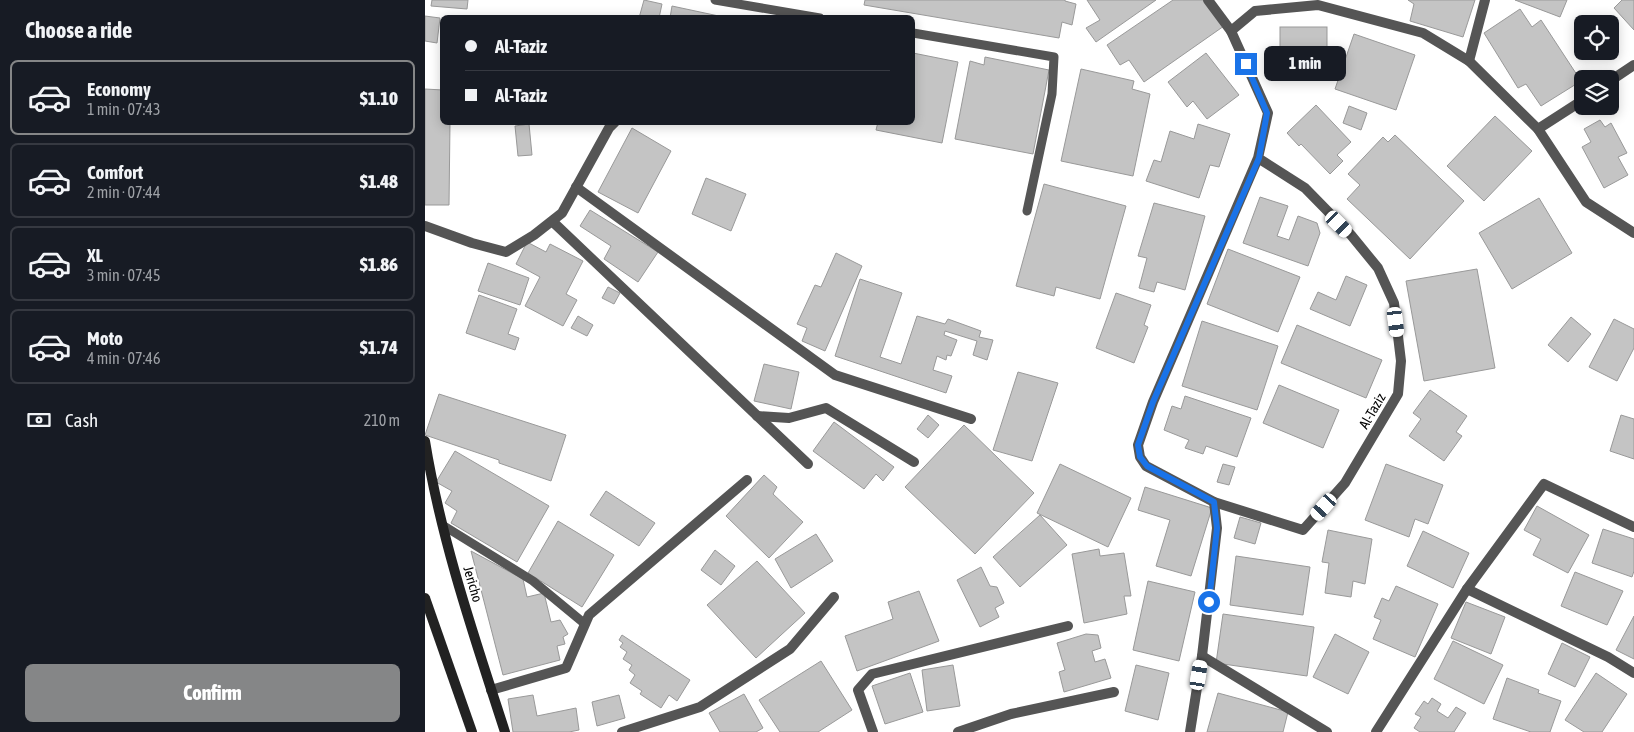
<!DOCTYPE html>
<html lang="en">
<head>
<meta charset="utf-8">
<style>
  :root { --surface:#171b24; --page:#20242c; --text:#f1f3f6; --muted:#9ea1a6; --line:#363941; --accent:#858687 }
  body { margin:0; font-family:"Asap Condensed",sans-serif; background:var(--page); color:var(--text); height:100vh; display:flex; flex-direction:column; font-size:19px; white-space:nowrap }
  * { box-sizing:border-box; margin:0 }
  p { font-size:16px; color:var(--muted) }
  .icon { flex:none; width:28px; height:28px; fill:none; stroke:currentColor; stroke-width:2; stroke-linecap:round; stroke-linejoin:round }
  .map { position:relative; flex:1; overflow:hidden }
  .sheet { display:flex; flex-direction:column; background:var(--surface); width:425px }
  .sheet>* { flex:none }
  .guide { position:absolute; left:15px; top:15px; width:475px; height:110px; border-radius:8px; box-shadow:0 2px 12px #0003; display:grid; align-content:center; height:110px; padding:0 25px; background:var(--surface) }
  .tools { position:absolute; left:1149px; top:15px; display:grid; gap:10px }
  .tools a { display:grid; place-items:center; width:45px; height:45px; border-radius:8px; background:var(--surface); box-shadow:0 2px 12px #0003; font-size:25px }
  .end { position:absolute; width:22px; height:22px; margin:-11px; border:6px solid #1a73e8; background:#fff; box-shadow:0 0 0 2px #fff }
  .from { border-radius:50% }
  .bubble { position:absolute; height:35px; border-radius:8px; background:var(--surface); box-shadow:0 2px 12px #0003; font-size:16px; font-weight:800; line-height:35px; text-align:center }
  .car { position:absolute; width:15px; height:30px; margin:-15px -8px; border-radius:6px; box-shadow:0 0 4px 1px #0007; background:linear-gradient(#fff 24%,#345 0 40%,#fff 0 76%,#345 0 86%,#fff 0) }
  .guide b { display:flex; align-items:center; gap:18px; height:48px; font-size:19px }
  .guide b+b { border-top:1px solid var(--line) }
  .guide i { width:12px; height:12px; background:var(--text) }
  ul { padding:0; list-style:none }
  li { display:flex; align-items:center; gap:15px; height:75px; margin:0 10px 8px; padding:0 15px; border:2px solid var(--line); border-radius:8px }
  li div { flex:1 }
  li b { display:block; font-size:19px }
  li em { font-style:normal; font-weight:800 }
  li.active { border-color:var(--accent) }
  li>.icon { width:45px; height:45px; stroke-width:1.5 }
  h2 { padding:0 25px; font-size:22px; line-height:60px }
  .pay { display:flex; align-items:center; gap:12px; height:55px; padding:0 25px; font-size:19px }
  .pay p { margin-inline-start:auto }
  .button { display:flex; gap:10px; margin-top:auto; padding:10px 25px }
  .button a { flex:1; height:58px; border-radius:8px; background:var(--accent); color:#fff; font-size:20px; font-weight:800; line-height:58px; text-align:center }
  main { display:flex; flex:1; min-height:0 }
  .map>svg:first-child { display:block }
</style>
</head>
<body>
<main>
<section class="sheet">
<h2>Choose a ride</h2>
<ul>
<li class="active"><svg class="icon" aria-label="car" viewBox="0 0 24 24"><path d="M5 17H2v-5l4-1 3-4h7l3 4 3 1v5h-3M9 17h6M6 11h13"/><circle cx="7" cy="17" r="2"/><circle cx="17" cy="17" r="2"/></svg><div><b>Economy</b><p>1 min · 07:43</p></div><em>$1.10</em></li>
<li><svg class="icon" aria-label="car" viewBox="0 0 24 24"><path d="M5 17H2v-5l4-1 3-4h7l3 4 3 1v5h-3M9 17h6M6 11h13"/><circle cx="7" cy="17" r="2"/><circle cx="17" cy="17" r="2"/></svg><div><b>Comfort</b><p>2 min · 07:44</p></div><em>$1.48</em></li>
<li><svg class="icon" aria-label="car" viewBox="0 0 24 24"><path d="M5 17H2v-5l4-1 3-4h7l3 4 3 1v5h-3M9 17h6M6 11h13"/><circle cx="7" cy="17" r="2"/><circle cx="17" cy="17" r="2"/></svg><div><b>XL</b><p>3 min · 07:45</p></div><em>$1.86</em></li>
<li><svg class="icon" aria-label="car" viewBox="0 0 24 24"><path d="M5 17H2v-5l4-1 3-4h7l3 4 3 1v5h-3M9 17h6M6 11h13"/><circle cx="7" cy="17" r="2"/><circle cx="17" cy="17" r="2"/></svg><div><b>Moto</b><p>4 min · 07:46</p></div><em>$1.74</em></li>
</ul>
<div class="pay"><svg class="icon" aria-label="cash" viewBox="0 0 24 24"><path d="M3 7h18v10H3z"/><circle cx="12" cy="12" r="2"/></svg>Cash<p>210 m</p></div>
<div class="button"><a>Confirm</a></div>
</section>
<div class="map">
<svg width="1209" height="732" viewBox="0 0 1209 732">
  <rect width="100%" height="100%" fill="#fff"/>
  <g fill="#c4c4c4" stroke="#999">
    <polygon points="7,0 43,0 42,9 6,6"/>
    <polygon points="219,0 237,4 234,18 214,18"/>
    <polygon points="440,0 640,0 640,1 651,4 647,25 637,22 634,38 439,5"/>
    <polygon points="662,0 731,0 671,42 661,28 675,20"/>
    <polygon points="748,0 781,0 799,26 719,82 704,60 695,65 682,45"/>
    <polygon points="983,0 1050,0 1038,37 985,21 989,4"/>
    <polygon points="1090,0 1142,0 1135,17"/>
    <polygon points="1197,0 1209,0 1209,30 1189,8"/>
    <polygon points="247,6 303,18 245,18"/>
    <polygon points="1095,9 1107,27 1116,20 1156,81 1116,106 1101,84 1093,88 1059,33"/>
    <polygon points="0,16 15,18 12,43 0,41"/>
    <rect x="855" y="27" width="47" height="38"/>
    <polygon points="929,34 990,55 971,110 910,89"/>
    <polygon points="488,53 533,62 517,143 451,130 453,122 488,122"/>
    <polygon points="781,53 814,95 782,119 768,101 762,107 743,82"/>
    <polygon points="560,57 624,70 608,154 530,139 545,61 559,65"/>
    <polygon points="656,69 709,81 707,89 725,94 708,176 636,161"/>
    <polygon points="0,89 18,90 18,122 25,122 24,205 0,205"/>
    <polygon points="891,105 926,142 912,155 918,161 905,174 876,144 874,146 862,133"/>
    <polygon points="924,106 942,113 936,130 918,123"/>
    <polygon points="1070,116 1107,151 1059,201 1022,166"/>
    <polygon points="1175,120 1180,127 1186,123 1202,153 1193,157 1203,175 1179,188 1157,147 1166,142 1159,129"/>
    <polygon points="104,124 107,155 93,156 90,126"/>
    <polygon points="773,124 805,134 794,167 785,165 774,198 721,181 729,160 736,162 745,131 769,139"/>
    <polygon points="207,128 246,151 213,213 173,192"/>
    <polygon points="970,135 1039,201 985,259 922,199 935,185 923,174 958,137 963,142"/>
    <polygon points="281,178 321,194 306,231 267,214"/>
    <polygon points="619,184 701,206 675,299 631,287 629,296 591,286"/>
    <polygon points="835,197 863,206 852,236 864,240 873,216 892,223 895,233 883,266 818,243"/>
    <polygon points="1114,198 1147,253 1087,289 1054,233"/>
    <polygon points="729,203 780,216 760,290 732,282 729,292 714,288 722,258 713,256"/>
    <polygon points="165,210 233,252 213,282 179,259 186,246 155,226"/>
    <polygon points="102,242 121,252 125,244 158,261 141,294 152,300 138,326 100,306 115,277 91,264"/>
    <polygon points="803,249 875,277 853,332 782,304"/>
    <polygon points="411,253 437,266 400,351 377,341 382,328 372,324 390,285 396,287"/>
    <polygon points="63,263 104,278 95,305 53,291"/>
    <polygon points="1052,269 1070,368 999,381 981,281"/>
    <polygon points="921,276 942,285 925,326 885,309 893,292 911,300"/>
    <polygon points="435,279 477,293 455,357 476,364 492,316 520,324 523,319 556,331 554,337 568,340 562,360 548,355 552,341 520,331 519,335 532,340 526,356 522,355 521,360 512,356 508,370 527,376 521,393 410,356"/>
    <polygon points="183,287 195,293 189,304 177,298"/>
    <polygon points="691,293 726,305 719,325 723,327 709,363 671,348"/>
    <polygon points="54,295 92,309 83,334 94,338 90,350 41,333"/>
    <polygon points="153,316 168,325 162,336 146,328"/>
    <polygon points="1146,317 1166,334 1143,362 1123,345"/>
    <polygon points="1189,319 1209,329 1209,348 1192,381 1164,367"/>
    <polygon points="777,321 853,346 832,410 757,386"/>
    <polygon points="872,325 957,360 941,398 856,363"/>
    <polygon points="339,364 374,372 366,409 329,401"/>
    <polygon points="593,372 633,383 607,461 568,450"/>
    <polygon points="854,385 914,410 898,448 838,423"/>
    <polygon points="1005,390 1042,416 1031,432 1037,436 1019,461 984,436 996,419 988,413"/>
    <polygon points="14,394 141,435 126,481 74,463 74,460 0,435"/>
    <polygon points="760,396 826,418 812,457 781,446 778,454 760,448 764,440 739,430 747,406 756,409"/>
    <polygon points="503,415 514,425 503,438 492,429"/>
    <polygon points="1196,415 1209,419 1209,459 1185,451"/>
    <polygon points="409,422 469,467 458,481 451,474 439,489 388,451"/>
    <polygon points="539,425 609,493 550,554 480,487"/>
    <polygon points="30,451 124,506 92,562 26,523 32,511 20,503 27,491 11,482"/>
    <polygon points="635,464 706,498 683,547 612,513"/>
    <polygon points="798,464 810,467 804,485 792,482"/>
    <polygon points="961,464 1018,485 1003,524 990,519 984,537 940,520"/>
    <polygon points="339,475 352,487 348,494 378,522 344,558 301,516"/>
    <polygon points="720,487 787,508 766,576 731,566 745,520 713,510"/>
    <polygon points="181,491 230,523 214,546 165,515"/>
    <polygon points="1112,506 1164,535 1143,573 1108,555 1116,539 1099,530"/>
    <polygon points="615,515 642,545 595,587 568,557"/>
    <polygon points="815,517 836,523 830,544 809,538"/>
    <polygon points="133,521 189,555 157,607 103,573"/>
    <polygon points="1178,529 1209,539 1209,571 1207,577 1167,563"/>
    <polygon points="903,530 947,539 940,584 928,581 926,597 900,593 904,563 897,562"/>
    <polygon points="998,531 1044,553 1028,588 982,566"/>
    <polygon points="391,534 408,561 366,588 350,559"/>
    <polygon points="674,549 675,556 699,553 706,596 699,596 702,614 659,623 647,554"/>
    <polygon points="290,550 310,566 296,585 276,570"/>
    <polygon points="46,551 98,579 102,597 119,593 126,622 135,620 143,634 138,637 140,644 132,646 135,660 78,675"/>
    <polygon points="811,556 885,567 878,615 805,605"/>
    <polygon points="332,561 380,613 331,658 282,605"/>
    <polygon points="556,567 565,586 572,587 579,603 570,608 574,617 555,627 532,580"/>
    <polygon points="1150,572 1198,591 1182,625 1136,606"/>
    <polygon points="723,581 770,592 754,661 708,650"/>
    <polygon points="971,586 1013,604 990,657 948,639 956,620 949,617 957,598 964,601"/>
    <polygon points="494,591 514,641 432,671 420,636 468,619 463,602"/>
    <polygon points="1041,602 1080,617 1066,654 1026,638"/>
    <polygon points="798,614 889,627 882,676 791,663"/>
    <polygon points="1209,616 1209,659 1191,650"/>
    <polygon points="661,634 673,635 676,648 667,651 670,662 680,659 686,678 639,692 634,672 640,670 632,643"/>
    <polygon points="910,634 944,652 923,694 888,677"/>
    <polygon points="197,635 265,680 252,701 244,695 236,708 215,694 217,691 205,683 210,675 204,670 207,665 198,659 202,652 195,647 198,643 194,640"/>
    <polygon points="1028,641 1078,665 1059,704 1009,679"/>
    <polygon points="1137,643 1165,657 1150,687 1123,674"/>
    <polygon points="396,661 427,710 393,732 355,732 334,700"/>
    <polygon points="528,665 535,706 502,711 497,670"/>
    <polygon points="711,665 744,673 733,720 700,711"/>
    <polygon points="485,673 498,712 460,724 447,686"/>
    <polygon points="1171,673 1202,694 1177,732 1159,732 1140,720"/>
    <polygon points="1082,678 1114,690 1113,693 1136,701 1125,732 1106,732 1068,719"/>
    <polygon points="793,693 863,712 858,732 782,732"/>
    <polygon points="319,694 338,728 331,732 295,732 284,713"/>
    <polygon points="108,695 112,716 151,708 154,730 144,732 88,732 83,699"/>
    <polygon points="194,695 200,718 172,726 167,702"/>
    <polygon points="1007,698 1016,704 1012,711 1023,718 1031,707 1041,713 1029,732 995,732 989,728 996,717 990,714 999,701 1003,704"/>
  </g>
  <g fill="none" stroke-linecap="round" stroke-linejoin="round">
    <g stroke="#555" stroke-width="9">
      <polyline points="290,0 395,18"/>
      <polyline points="488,33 629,57 627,94 602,211"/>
      <polyline points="19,526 108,581 160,624"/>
    </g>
    <g stroke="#555" stroke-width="10">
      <polyline points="783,0 806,31 843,113 833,158 728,402 713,445 715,457 721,466 789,502 878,530 920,483 973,394 976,361 969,303 953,268 926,235 880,188 833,158"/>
      <polyline points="806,31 830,11 893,5 998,33 1044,61 1113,129 1161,202 1209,233"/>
      <polyline points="1044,61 1060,0"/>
      <polyline points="1185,81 1209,65"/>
      <polyline points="1113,129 1158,100"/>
      <polyline points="151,187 410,375 546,419"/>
      <polyline points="128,222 383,464"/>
      <polyline points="0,226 47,243 81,252 109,235 137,213 184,128 190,122"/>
      <polyline points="332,416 364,418 401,408 489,462"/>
      <polyline points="1042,589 1183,657 1209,673"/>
      <polyline points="777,656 902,732"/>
      <polyline points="66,690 141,668 164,615 322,480"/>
      <polyline points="197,732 275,707 365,649 409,597"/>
      <polyline points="448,732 433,690 447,674 643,626"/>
      <polyline points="533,732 586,714 689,692"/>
      <polyline points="765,732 777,656 792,528 789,502"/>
      <polyline points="951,732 1042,589 1119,484 1209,527"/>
    </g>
    <g stroke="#222" stroke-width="10">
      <path d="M0 441C16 540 49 636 80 732"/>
      <polyline points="0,598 47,732"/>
    </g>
  </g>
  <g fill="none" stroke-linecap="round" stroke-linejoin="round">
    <polyline stroke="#1a73e8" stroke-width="6" points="784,602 792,528 789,502 722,466 715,457 713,445 728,402 834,158 842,113 821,64"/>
  </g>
  <g text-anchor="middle" stroke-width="4" stroke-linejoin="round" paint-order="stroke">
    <g font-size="14" fill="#000" stroke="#fff">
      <text transform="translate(947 411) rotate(-60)" y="5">Al-Taziz</text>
      <text transform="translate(48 584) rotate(74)" y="5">Jericho</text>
    </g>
  </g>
</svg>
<div class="tools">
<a><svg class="icon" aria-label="locate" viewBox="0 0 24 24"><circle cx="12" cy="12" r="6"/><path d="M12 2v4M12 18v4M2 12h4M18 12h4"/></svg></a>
<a><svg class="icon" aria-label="layers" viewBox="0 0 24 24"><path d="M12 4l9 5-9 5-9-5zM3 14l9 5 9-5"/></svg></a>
</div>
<i class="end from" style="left:784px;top:602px"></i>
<i class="end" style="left:821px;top:64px"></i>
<div class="bubble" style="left:839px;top:46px;width:82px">1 min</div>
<i class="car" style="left:914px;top:224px;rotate:135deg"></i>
<i class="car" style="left:971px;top:322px;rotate:173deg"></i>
<i class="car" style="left:899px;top:507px;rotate:222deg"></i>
<i class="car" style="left:774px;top:675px;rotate:9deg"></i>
<div class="guide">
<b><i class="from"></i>Al-Taziz</b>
<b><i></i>Al-Taziz</b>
</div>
</div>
</main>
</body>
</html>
